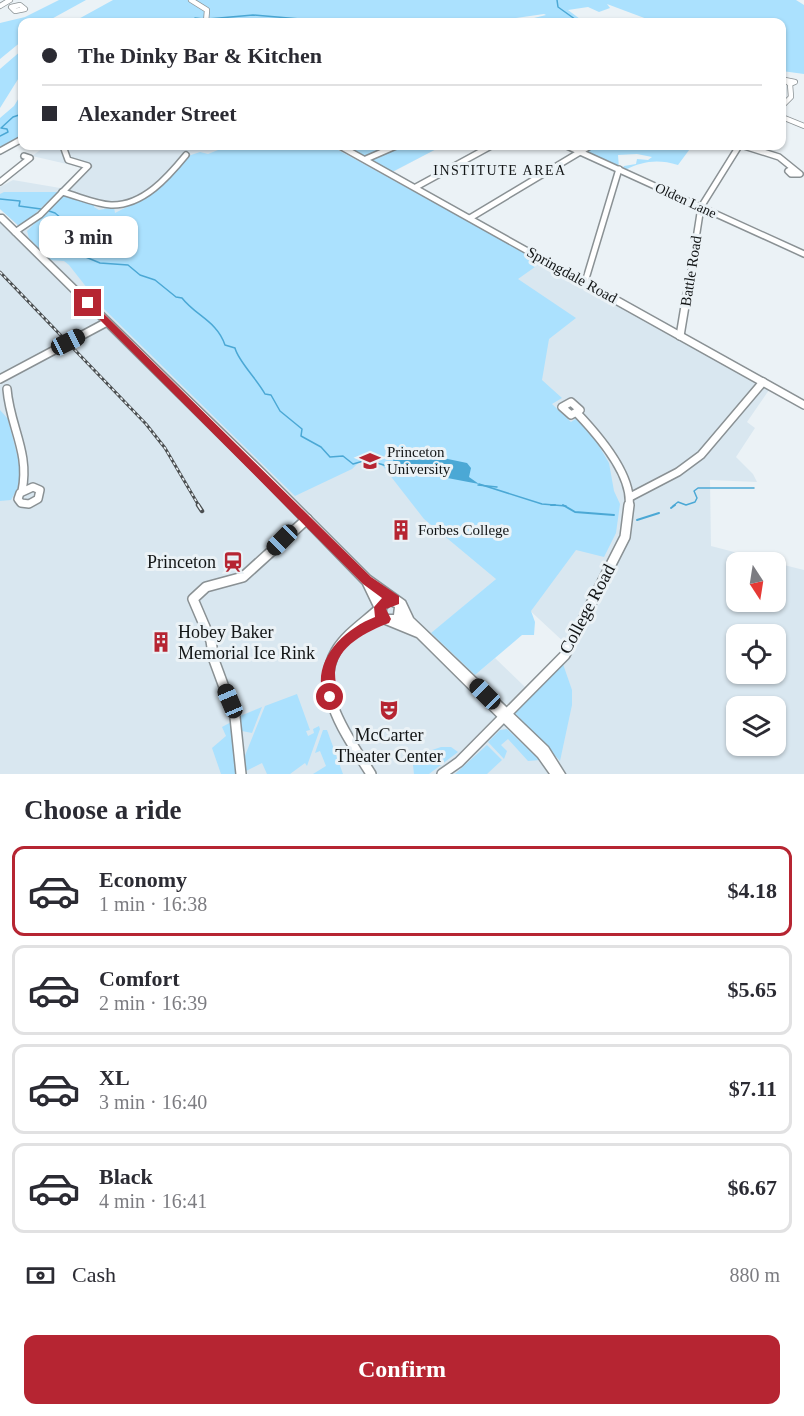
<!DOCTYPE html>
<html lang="en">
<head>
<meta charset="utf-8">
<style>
  :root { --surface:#fff; --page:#f7f7f7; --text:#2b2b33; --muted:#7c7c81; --line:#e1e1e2; --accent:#b62532 }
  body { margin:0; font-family:Georgia,serif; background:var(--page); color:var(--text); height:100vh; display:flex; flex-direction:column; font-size:22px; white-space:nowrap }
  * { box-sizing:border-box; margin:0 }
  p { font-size:20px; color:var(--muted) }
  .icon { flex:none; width:33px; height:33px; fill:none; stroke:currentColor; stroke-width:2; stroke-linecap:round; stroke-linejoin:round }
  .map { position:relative; height:774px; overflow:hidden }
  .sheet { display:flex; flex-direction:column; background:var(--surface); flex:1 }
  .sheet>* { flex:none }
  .guide { position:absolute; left:18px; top:18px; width:768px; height:132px; border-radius:12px; box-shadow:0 2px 4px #0004; display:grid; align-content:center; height:132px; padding:0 24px; background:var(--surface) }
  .needle { width:39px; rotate:168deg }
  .fabs { position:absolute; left:726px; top:552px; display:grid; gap:12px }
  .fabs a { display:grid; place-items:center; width:60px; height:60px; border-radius:12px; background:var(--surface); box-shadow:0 2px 4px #0004; font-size:30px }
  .end { position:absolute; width:27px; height:27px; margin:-14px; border:8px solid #b62532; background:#fff; box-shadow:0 0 0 3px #fff }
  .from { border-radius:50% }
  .bubble { position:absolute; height:42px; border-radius:12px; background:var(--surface); box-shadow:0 2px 4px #0004; font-size:20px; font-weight:700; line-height:42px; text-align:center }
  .car { position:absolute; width:18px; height:36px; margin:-18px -9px; border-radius:8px; box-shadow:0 0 4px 2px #0007; background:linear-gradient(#222 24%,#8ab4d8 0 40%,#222 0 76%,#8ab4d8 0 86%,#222 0) }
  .guide b { display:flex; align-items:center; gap:21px; height:57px; font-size:22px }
  .guide b+b { border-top:2px solid var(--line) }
  .guide i { width:15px; height:15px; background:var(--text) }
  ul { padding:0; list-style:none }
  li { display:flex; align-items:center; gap:18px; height:90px; margin:0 12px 9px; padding:0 12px; border:3px solid var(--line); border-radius:12px }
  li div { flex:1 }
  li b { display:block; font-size:22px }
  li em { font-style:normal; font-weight:700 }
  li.current { border-color:var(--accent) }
  li>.icon { width:54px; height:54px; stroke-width:1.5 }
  h2 { padding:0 24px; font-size:27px; line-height:72px }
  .pay { display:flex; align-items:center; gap:15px; height:66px; padding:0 24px; font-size:22px }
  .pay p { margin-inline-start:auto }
  .primary-button { display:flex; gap:12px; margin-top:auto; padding:12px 24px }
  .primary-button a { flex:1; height:69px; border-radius:12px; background:var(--accent); color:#fff; font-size:24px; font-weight:700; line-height:69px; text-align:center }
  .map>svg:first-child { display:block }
</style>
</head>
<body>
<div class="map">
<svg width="804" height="774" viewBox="0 0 804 774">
  <rect width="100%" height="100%" fill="#ebf2f6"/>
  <g fill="#d9e7f0" fill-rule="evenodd">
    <path d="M46 146H442L389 174 771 387 747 422 755 428 736 457 753 474 757 482 710 480 711 546 773 562H736V602H776V563L804 570V774H565L556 755 513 713 561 665 566 644 496 579 421 642 539 757 550 774H0V222L8 231 18 226 0 209V187L13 180 60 188 81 170 80 167 32 156ZM736 634H776V674H736ZM736 706H776V746H736Z"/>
    <polygon points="495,658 525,687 508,704 505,704 475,675"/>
  </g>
  <g fill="#abe1fe">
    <polygon points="59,0 86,0 46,22 22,22 22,41 0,59 0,23 25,17"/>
    <polygon points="113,0 796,0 804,5 804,74 782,71 782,22 655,22 607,4 610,8 599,12 588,7 568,10 584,22 545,22 534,18 546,15 544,14 516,18 525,22 73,22"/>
    <polygon points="22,50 20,76 0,108 0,69"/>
    <polygon points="22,93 22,138 5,147 0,146 0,118 14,106"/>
    <polygon points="228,146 331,146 542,262 518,279 576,318 549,339 542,380 562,398 552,404 571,422 577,418 592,434 609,463 614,491 620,504 616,533 604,557 576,550 531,611 535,622 534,635 522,635 475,675 431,633 496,579 424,519 371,451 352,469 295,496 102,307 69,265 64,261 50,260 29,238 27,231 63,195 95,203 94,207 99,210 114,207 115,213 150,195 188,156 200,152 208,154"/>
    <polygon points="344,146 442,146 392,172"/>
    <path d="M595 146H692L678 165C658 159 643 161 625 170L622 169 624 166 636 164 637 159 648 160 652 157 637 154 618 155 619 168 584 151Z"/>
    <polygon points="4,192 58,192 23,225 19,226 0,209 0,194"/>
    <polygon points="0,410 8,419 23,478 11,500 0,501"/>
    <polygon points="563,664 572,690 572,705 560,761 515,713"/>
    <polygon points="297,694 310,730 306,731 308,736 314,733 313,729 319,726 320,729 307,766 305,763 290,774 267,774 262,763 246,771 244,758 265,706"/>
    <polygon points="262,707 252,733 242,731 240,716"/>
    <polygon points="233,721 237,774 221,774 212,748 226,736 222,727"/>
    <polygon points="507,729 540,760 528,761 508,739 501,745 507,751 504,759 488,742 500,730"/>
    <polygon points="323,730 327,730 343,774 313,774 326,766 320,751 315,753"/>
    <polygon points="487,745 502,760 487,774 455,774"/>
    <polygon points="441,747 451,747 458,752 429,774 414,774 413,765 429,751"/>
  </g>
  <polygon fill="#4ba8d5" points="395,448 467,463 471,468 469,477 479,484 400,469 394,464 391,450"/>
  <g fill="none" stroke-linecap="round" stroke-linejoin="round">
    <g stroke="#4ba8d5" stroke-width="1.5">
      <polyline points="557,0 558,7 579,22"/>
      <polyline points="195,18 203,19"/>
      <polyline points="208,19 253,15 335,22"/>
      <polyline points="0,136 8,132 7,129 1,128 13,117 22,114"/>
      <polyline points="0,199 20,201 19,206 41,209"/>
      <path d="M46 210 55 213 67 223 65 229 76 253 100 263 128 265 140 275 155 280 176 297 182 298C196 316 217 321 225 345L235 348C238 361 257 379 265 394L271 395 280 411 302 429 301 436 321 447 330 457 343 456 353 464 367 460 387 466"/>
      <polyline points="479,484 542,504 566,506"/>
      <polyline points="478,485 497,487"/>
      <polyline points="673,506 678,502 686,505 695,502 697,498 694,491 698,488 754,488"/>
    </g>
    <g stroke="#4ba8d5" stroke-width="2">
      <polyline points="551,505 555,505"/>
      <polyline points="563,505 575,512 614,515"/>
      <polyline points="671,508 675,505"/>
      <polyline points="637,520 659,513"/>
    </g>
    <g stroke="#8a9194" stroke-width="6">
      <g id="minor-far3">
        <polyline points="191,0 207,10 206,22"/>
        <polygon points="20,5 25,9 15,11 11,7"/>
        <polyline points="0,6 10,0"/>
        <polygon points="785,80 795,82 790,84"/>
        <polyline points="782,106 791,97 790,84"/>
        <polyline points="782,117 804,126"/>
      </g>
    </g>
    <g stroke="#8a9194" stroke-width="8">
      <g id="minor-far2">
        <polyline points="340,146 608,296"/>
        <polyline points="567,146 804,254"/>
        <polyline points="744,146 779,157 800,174 791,174 788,171 792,169"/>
        <polyline points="0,151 22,139"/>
        <polyline points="366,159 396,146"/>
        <polyline points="0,182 30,158 24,156"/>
        <polyline points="416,187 491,146"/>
        <path d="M62 192C78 196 95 204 111 205 143 206 168 177 186 155"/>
        <polyline points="470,218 590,146"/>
        <polyline points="15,232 40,215 88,166 68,160 63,146"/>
        <polyline points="585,282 619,169"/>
        <polyline points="687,296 701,207 739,146"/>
      </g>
    </g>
    <g stroke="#8a9194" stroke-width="10">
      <g id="minor-far1">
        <polyline points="605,294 804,405"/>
        <polyline points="680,336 687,294"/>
        <polyline points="0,379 107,322"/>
        <path d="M7 389C10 427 30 452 22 491"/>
        <polygon points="571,402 580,410 571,415 562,407"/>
        <path d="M577 413C597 434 633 475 629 506"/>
        <polygon points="33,487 40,490 38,499 29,504 21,503 18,499 20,493"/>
        <polyline points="630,497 678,472 701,455 763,382"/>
      </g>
    </g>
    <g stroke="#8a9194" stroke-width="12">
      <g id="minor">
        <polyline points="241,774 235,717 214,660 211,641 193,599 206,587 243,577 307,519"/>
        <path d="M371 774C350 740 312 692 336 651 346 634 365 622 379 609"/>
        <polyline points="442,774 459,762 565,655 625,537 629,505"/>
      </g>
    </g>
    <g stroke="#8a9194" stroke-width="3">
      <path id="major" d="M0 215H3L263 469 370 576 405 601 413 618 548 747 565 774H550L538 757 417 637 378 621 374 615V607L363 584 257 475 0 221ZM390 605 395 607 394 615H388L386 613V609Z"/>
    </g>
    <use href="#minor-far3" stroke="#fff" stroke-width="4.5"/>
    <use href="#minor-far2" stroke="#fff" stroke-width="5"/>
    <use href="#minor-far1" stroke="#fff" stroke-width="7"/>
    <use href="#minor" stroke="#fff" stroke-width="9"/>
    <use href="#major" fill="#fff" fill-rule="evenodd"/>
    <g stroke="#4b4f51" stroke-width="3">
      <polyline id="rail-far1" points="0,272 146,424 165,448 199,506"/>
    </g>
    <g stroke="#4b4f51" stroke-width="4.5">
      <polyline id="rail" points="198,505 202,511"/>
    </g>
    <use href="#rail-far1" stroke="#ebf2f6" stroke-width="1.5" stroke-dasharray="3" stroke-linecap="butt"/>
    <use href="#rail" stroke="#ebf2f6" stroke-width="2" stroke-dasharray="6" stroke-linecap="butt"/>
  </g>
  <path fill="#b62532" d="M85 301H91L371 577 399 596V604L386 609 391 619 389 623C368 631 336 646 335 673 335 682 338 692 335 701H325C309 663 342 630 375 617L374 607 382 598 363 584 85 305Z"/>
  <defs>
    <g id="university-bare" transform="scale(1.62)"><path d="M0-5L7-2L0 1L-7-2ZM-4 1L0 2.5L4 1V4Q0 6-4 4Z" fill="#b62532" stroke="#ebf2f6" stroke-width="2.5" paint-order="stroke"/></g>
    <g id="building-bare" transform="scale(1.62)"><path d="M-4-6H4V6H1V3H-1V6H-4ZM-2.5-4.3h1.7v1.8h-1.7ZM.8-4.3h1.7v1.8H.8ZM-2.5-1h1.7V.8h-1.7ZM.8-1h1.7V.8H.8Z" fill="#b62532" stroke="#ebf2f6" stroke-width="2.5" paint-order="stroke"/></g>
    <g id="station-bare" transform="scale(1.62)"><path d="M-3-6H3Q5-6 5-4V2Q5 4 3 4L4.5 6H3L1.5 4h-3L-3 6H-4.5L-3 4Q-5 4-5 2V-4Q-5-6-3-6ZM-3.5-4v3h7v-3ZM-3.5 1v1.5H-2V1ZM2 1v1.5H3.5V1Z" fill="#b62532" stroke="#ebf2f6" stroke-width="2.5" paint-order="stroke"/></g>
    <g id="theatre-bare" transform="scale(1.62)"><path d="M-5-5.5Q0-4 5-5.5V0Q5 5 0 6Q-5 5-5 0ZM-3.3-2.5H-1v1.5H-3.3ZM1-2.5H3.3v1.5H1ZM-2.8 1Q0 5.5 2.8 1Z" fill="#b62532" stroke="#ebf2f6" stroke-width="2.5" paint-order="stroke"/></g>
  </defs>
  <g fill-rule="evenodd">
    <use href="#university-bare" x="370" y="461"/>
    <use href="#building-bare" x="401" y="530"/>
    <use href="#station-bare" x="233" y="562"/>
    <use href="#building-bare" x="161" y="642"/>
    <use href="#theatre-bare" x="389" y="710"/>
  </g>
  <g text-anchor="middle" stroke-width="6" stroke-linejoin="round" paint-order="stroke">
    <g font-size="14" letter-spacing="1.5" fill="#121516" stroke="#ebf2f6">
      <text x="500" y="175">INSTITUTE AREA</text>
    </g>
    <g font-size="14" fill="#121516" stroke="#ebf2f6">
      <text transform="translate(686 200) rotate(25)" y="5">Olden Lane</text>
    </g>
    <g font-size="15" fill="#121516" stroke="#ebf2f6">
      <text transform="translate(691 271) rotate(-81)" y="5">Battle Road</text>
      <text transform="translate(572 275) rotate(29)" y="5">Springdale Road</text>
    </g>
    <g font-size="15" fill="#121516" stroke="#ebf2f6" text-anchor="start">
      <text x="387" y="457">Princeton<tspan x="387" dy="17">University</tspan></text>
      <text x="418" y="535">Forbes College</text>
    </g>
    <g font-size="18" fill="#121516" stroke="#ebf2f6" text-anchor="end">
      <text x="216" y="568">Princeton</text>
      <text x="178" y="638" text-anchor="start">Hobey Baker<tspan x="178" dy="21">Memorial Ice Rink</tspan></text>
      <text x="389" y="741" text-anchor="middle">McCarter<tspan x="389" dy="21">Theater Center</tspan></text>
    </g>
    <g font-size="18" fill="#121516" stroke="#ebf2f6">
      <text transform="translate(587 609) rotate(-62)" y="6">College Road</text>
    </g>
  </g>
</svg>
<div class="fabs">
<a><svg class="needle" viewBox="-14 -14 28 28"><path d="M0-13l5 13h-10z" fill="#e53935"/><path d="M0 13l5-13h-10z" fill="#7c7c81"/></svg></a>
<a><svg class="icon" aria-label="locate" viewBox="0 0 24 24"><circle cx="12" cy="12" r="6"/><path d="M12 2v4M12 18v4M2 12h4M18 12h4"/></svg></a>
<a><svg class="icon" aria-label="layers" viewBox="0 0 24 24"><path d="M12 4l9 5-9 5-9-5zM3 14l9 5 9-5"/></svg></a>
</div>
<i class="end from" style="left:330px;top:697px"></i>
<i class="end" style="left:88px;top:303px"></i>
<div class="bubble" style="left:39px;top:216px;width:99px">3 min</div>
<i class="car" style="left:68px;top:342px;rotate:63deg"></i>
<i class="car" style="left:282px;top:540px;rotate:225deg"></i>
<i class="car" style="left:485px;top:694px;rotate:315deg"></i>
<i class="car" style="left:230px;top:701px;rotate:337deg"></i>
<div class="guide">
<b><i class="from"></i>The Dinky Bar &amp; Kitchen</b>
<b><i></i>Alexander Street</b>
</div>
</div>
<section class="sheet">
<h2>Choose a ride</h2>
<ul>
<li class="current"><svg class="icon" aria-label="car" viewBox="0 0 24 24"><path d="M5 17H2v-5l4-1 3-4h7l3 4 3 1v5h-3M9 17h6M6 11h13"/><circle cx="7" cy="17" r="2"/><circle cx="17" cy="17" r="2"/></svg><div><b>Economy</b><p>1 min · 16:38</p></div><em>$4.18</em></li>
<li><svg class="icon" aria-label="car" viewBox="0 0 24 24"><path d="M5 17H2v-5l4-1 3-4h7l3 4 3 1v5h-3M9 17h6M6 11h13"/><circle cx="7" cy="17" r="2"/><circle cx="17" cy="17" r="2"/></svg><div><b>Comfort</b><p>2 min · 16:39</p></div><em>$5.65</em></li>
<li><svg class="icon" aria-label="car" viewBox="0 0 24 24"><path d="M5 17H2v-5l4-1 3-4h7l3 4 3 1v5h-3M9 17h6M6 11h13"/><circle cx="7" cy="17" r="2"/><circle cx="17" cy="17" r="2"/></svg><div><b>XL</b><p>3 min · 16:40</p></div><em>$7.11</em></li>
<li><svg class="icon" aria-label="car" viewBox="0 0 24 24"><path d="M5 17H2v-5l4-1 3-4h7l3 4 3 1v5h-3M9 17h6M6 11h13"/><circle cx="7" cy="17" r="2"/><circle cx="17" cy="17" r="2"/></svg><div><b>Black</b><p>4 min · 16:41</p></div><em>$6.67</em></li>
</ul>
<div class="pay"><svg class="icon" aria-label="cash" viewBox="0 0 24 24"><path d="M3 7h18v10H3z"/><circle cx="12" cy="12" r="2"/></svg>Cash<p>880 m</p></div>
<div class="primary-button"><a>Confirm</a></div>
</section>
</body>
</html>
